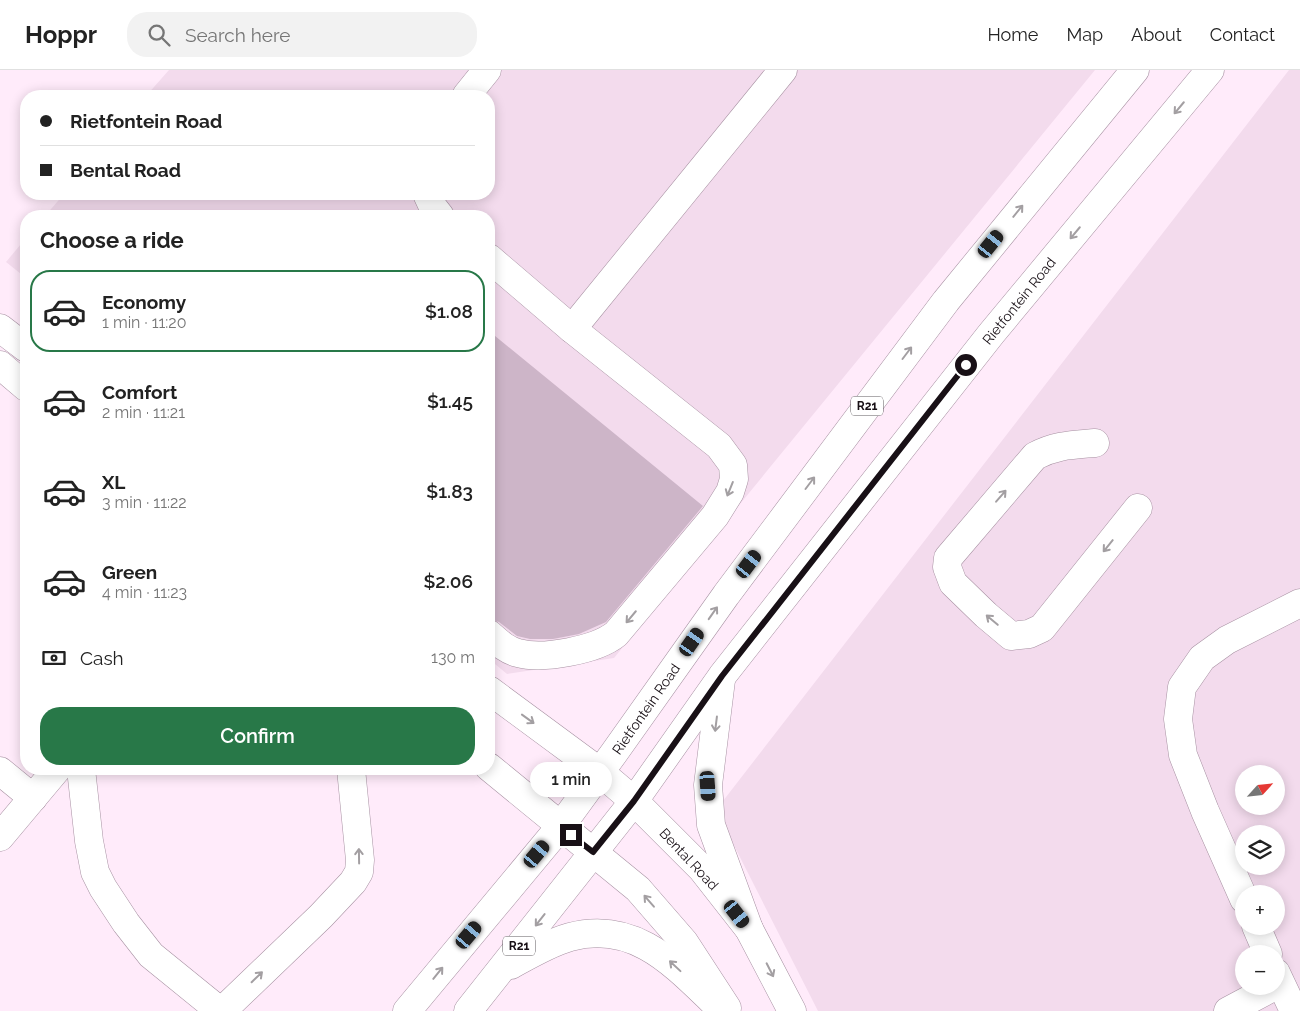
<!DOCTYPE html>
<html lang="en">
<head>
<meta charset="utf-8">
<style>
  :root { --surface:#fff; --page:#f2f2f2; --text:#222; --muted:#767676; --line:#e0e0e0; --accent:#287848 }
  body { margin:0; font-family:Raleway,sans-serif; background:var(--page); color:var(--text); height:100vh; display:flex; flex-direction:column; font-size:19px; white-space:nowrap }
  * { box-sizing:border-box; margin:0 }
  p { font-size:16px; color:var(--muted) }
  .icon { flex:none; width:28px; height:28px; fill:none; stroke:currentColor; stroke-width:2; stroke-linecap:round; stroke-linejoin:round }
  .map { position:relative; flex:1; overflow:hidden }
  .drawer { position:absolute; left:20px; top:140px; width:475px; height:565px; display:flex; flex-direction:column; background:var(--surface); border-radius:20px; box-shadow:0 2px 12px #0003 }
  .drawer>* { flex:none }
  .top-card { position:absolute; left:20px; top:20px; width:475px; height:110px; border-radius:20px; box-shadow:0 2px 12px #0003; display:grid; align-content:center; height:110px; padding:0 20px; background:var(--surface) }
  .needle { width:32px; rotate:63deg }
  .tools { position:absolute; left:1235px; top:695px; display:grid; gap:10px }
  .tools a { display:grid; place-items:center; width:50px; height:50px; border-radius:50%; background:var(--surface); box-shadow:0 2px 12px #0003; font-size:25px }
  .end { position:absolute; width:22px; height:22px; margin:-11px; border:6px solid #181016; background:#fff; box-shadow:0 0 0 2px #fff }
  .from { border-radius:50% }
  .bubble { position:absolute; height:35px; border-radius:18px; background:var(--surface); box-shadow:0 2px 12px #0003; font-size:16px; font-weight:600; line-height:35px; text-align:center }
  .car { position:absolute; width:15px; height:30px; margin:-15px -8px; border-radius:6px; box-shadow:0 0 4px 1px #0007; background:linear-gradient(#222 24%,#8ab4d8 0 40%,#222 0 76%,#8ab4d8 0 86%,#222 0) }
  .top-card b { display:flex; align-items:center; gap:18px; height:48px; font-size:19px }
  .top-card b+b { border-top:1px solid var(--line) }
  .top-card i { width:12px; height:12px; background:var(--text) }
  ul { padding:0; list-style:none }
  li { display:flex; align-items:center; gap:15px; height:82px; margin:0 10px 8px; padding:0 10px; border:2px solid transparent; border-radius:20px }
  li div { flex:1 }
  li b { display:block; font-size:19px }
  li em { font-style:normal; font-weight:600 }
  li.current { border-color:var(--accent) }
  li>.icon { width:45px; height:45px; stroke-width:1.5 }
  h2 { padding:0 20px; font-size:22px; line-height:60px }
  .pay { display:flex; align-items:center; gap:12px; height:55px; padding:0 20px; font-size:19px }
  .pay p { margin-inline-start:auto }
  .button { display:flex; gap:10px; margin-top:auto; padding:10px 20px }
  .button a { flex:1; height:58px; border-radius:20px; background:var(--accent); color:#fff; font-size:20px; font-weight:600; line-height:58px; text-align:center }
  header { display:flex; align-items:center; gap:30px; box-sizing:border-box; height:70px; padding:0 25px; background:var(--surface); border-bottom:1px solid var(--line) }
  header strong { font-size:24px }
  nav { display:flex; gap:28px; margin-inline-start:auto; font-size:18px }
  .search { width:350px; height:45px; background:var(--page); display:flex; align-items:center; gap:12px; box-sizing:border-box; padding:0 18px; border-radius:20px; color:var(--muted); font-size:19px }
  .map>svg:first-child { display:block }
</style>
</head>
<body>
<header>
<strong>Hoppr</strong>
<div class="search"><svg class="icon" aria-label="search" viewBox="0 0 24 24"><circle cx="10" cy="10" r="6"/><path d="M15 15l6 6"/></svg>Search here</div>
<nav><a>Home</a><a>Map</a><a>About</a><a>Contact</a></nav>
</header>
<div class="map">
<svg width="1300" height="941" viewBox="0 0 1300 941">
  <rect width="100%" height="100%" fill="#ffebfa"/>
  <g fill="#f3dbed" fill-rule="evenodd">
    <polygon points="169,0 1095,0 614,588 507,604 489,589 489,146 45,146 64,124 489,124 489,26 146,26"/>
    <path d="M1289 0H1300V941H818L716 740ZM1244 704H1276V736H1244ZM1244 764H1276V796H1244ZM1244 824H1276V856H1244ZM1244 884H1276V916H1244Z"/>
    <polygon points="26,168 26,208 6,192"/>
  </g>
  <polygon fill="#cdb5c8" points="489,261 703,436 606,552 579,564 553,569 530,569 517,566 499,552 489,549"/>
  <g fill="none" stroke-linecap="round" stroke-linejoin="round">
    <g stroke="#a791a2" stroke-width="29">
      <g id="minor">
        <polyline points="466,26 487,0"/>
        <polyline points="427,124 433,137 440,146"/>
        <path d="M489 188 572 259 719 376 733 395 734 409 730 422 715 446 616 564C596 580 543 590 518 583 506 580 498 572 489 564"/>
        <polyline points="0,258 26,278"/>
        <polyline points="572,259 783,0"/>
        <polyline points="0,295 26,317"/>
        <path d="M1095 373C1072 375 1056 375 1035 386L948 488 947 497 953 513 986 545 1011 566 1029 564 1042 558 1138 438"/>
        <polyline points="489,620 600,702 634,731 702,799 749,859 792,941"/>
        <polyline points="489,697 638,819 684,872 727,938"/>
        <polyline points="81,699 89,771 95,802 103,818 126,853 151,885 220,941"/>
        <polyline points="0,701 33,728"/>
        <polyline points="0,767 57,699"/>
        <polyline points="1244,829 1205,741 1183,685 1178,649 1182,617 1202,588 1227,570 1300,533"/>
        <polyline points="1256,856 1268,884"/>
        <polyline points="1276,903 1294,941"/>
        <polyline points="222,941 321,846 353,812 359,802 360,790 351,699"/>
        <polyline points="1228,941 1275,916"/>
      </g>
    </g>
    <g stroke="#a791a2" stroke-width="29">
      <g id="major">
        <polyline points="721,610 708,715 711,755 749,859"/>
        <path d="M511 895C529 885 549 873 570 867 638 849 678 899 723 941"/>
        <polyline points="407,941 560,757 614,683 726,525 946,231 1135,0"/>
        <polyline points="468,941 634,731 722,606 991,264 1210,0"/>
      </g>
    </g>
    <use href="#minor" stroke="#fff" stroke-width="28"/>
    <use href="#major" stroke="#fff" stroke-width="28"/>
  </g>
  <defs><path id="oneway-shaft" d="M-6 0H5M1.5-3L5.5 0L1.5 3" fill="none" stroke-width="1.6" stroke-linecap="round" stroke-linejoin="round" transform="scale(1.25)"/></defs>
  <g stroke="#a39fa2">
    <use href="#oneway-shaft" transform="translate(1179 38) rotate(130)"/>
    <use href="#oneway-shaft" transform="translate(1018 141) rotate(-51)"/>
    <use href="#oneway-shaft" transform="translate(1075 163) rotate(130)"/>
    <use href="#oneway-shaft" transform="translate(907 283) rotate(-53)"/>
    <use href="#oneway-shaft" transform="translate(810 413) rotate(-53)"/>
    <use href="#oneway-shaft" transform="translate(730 419) rotate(112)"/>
    <use href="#oneway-shaft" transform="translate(1001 426) rotate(-49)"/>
    <use href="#oneway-shaft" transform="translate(1108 476) rotate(129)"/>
    <use href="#oneway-shaft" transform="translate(713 543) rotate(-55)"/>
    <use href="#oneway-shaft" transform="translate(631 547) rotate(130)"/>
    <use href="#oneway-shaft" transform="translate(992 550) rotate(-140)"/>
    <use href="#oneway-shaft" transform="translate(528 649) rotate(36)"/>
    <use href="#oneway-shaft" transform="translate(716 654) rotate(97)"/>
    <use href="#oneway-shaft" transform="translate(359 786) rotate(-91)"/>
    <use href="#oneway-shaft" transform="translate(649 831) rotate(-131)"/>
    <use href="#oneway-shaft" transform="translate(540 850) rotate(128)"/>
    <use href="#oneway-shaft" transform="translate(675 896) rotate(-137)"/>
    <use href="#oneway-shaft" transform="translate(770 900) rotate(63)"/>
    <use href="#oneway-shaft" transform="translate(438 903) rotate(-51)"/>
    <use href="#oneway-shaft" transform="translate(257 907) rotate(-44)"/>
  </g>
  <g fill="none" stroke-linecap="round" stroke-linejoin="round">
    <polyline stroke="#181016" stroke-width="6" points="571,765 593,782 634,731 722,606 966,295"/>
  </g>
  <g text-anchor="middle" stroke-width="5" stroke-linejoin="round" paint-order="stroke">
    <g fill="#fff" stroke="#5d585c" stroke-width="1">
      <rect x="851" y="326.5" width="32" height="19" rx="4"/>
      <rect x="503" y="866.5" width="32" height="19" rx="4"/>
    </g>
    <g font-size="12" font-weight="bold" fill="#181016">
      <text x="867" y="340">R21</text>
      <text x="519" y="880">R21</text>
    </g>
    <g font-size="14" fill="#181016" stroke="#fff">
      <text transform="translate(1019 231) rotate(-51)" y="5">Rietfontein Road</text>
      <text transform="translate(646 639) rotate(-55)" y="5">Rietfontein Road</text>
      <text transform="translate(689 789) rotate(47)" y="5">Bental Road</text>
    </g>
  </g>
</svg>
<div class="tools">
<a><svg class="needle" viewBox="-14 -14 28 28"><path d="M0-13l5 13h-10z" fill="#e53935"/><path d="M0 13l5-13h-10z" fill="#767676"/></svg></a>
<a><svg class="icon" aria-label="layers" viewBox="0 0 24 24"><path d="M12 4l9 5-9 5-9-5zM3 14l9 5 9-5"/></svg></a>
<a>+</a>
<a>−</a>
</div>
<i class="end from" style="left:966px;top:295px"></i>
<i class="end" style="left:571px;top:765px"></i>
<div class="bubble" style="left:530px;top:692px;width:82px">1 min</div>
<i class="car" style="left:991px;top:174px;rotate:39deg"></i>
<i class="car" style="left:749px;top:494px;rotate:37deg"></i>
<i class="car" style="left:692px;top:572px;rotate:35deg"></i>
<i class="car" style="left:708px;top:716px;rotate:176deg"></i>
<i class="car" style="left:537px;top:784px;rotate:40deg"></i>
<i class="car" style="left:737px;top:844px;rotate:142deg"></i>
<i class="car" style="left:469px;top:865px;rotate:40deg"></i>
<div class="top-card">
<b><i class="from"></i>Rietfontein Road</b>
<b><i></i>Bental Road</b>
</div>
<section class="drawer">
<h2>Choose a ride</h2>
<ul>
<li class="current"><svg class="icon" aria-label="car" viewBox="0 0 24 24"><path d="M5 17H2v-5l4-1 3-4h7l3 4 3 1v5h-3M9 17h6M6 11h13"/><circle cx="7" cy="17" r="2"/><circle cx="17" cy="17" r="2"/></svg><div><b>Economy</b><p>1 min · 11:20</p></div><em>$1.08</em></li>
<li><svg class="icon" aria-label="car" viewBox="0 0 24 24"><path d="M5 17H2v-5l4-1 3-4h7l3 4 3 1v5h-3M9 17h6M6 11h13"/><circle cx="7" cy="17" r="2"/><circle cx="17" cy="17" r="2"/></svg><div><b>Comfort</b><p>2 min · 11:21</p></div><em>$1.45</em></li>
<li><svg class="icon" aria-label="car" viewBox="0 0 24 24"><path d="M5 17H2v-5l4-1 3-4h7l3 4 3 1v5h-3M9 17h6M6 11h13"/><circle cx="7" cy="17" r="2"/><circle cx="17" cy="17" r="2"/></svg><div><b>XL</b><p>3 min · 11:22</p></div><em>$1.83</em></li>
<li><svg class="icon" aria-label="car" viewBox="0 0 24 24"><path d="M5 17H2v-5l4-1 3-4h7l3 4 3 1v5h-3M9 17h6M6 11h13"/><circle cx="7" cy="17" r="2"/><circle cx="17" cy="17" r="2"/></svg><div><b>Green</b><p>4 min · 11:23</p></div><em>$2.06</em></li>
</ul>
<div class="pay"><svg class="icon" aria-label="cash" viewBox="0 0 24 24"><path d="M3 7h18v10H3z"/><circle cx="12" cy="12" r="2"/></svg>Cash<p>130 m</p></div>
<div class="button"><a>Confirm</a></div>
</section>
</div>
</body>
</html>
